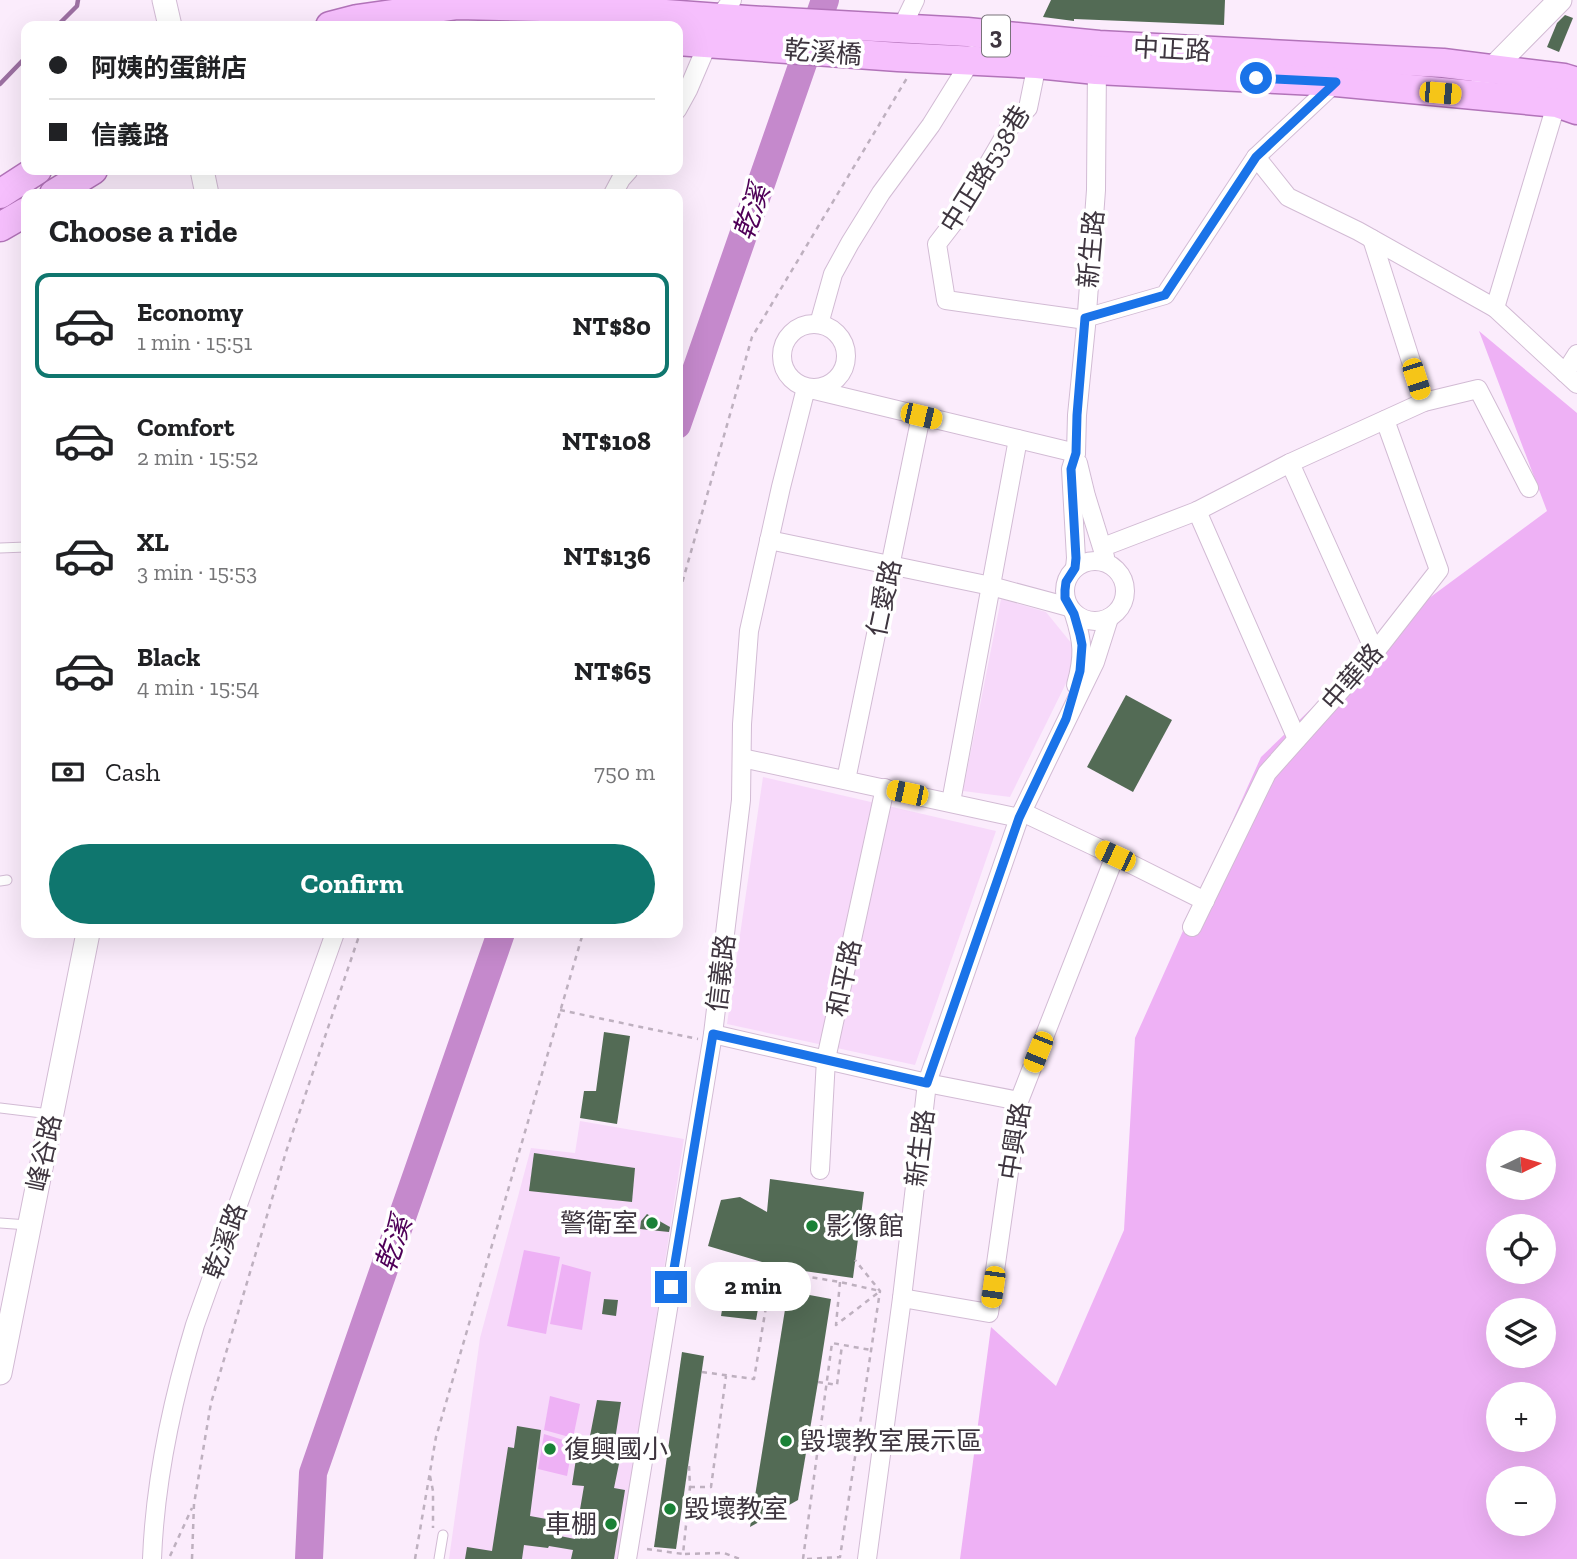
<!DOCTYPE html>
<html lang="en">
<head>
<meta charset="utf-8">
<style>
  :root { --surface:#fff; --page:#f6f6f6; --text:#202124; --muted:#757577; --line:#e0e0e0; --accent:#0f766e }
  body { margin:0; font-family:"Zilla Slab","Noto Sans TC",serif; background:var(--page); color:var(--text); height:100vh; display:flex; flex-direction:column; font-size:26px; white-space:nowrap }
  * { box-sizing:border-box; margin:0 }
  p { font-size:23px; color:var(--muted) }
  .icon { flex:none; width:38px; height:38px; fill:none; stroke:currentColor; stroke-width:2; stroke-linecap:round; stroke-linejoin:round }
  .map { position:relative; flex:1; overflow:hidden }
  .sheet { position:absolute; left:21px; top:189px; width:662px; height:749px; display:flex; flex-direction:column; background:var(--surface); border-radius:14px; box-shadow:0 7px 28px #0002 }
  .sheet>* { flex:none }
  .banner { position:absolute; left:21px; top:21px; width:662px; height:154px; border-radius:14px; box-shadow:0 7px 28px #0002; display:grid; align-content:center; height:154px; padding:0 28px; background:var(--surface) }
  .needle { width:46px; rotate:85deg }
  .buttons { position:absolute; left:1486px; top:1130px; display:grid; gap:14px }
  .buttons a { display:grid; place-items:center; width:70px; height:70px; border-radius:50%; background:var(--surface); box-shadow:0 7px 28px #0002; font-size:35px }
  .end { position:absolute; width:32px; height:32px; margin:-16px; border:9px solid #1a73e8; background:#fff; box-shadow:0 0 0 4px #fff }
  .from { border-radius:50% }
  .bubble { position:absolute; height:49px; border-radius:24px; background:var(--surface); box-shadow:0 7px 28px #0002; font-size:23px; font-weight:700; line-height:49px; text-align:center }
  .car { position:absolute; width:21px; height:42px; margin:-21px -10px; border-radius:9px; box-shadow:0 0 5px 2px #0007; background:linear-gradient(#f5c518 24%,#345 0 40%,#f5c518 0 76%,#345 0 86%,#f5c518 0) }
  .banner b { display:flex; align-items:center; gap:24px; height:66px; font-size:26px }
  .banner b+b { border-top:2px solid var(--line) }
  .banner i { width:18px; height:18px; background:var(--text) }
  ul { padding:0; list-style:none }
  li { display:flex; align-items:center; gap:21px; height:105px; margin:0 14px 10px; padding:0 14px; border:4px solid transparent; border-radius:14px }
  li div { flex:1 }
  li b { display:block; font-size:26px }
  li em { font-style:normal; font-weight:700 }
  li.current { border-color:var(--accent) }
  li>.icon { width:63px; height:63px; stroke-width:1.5 }
  h2 { padding:0 28px; font-size:32px; line-height:84px }
  .pay { display:flex; align-items:center; gap:18px; height:77px; padding:0 28px; font-size:26px }
  .pay p { margin-inline-start:auto }
  .cta { display:flex; gap:14px; margin-top:auto; padding:14px 28px }
  .cta a { flex:1; height:80px; border-radius:42px; background:var(--accent); color:#fff; font-size:28px; font-weight:700; line-height:80px; text-align:center }
  .map>svg:first-child { display:block }
</style>
</head>
<body>
<div class="map">
<svg width="1577" height="1559" viewBox="0 0 1577 1559">
  <rect width="100%" height="100%" fill="#fbecfc"/>
  <g fill="#f7d9fa">
    <polygon points="1001,599 1046,612 1072,644 1074,667 1010,797 963,791"/>
    <polygon points="763,777 996,831 915,1065 727,1024"/>
    <polygon points="580,1121 684,1139 619,1559 449,1559 480,1338 531,1148 575,1153"/>
  </g>
  <g fill="#eeb1f5" fill-rule="evenodd">
    <path d="M1479 331 1577 413V1559H960L991 1327 1056 1386 1124 1230 1135 1038 1261 757 1417 607 1547 511ZM1498 1143H1544V1188H1498ZM1498 1227H1544V1272H1498ZM1498 1311H1544V1356H1498ZM1498 1395H1544V1440H1498ZM1498 1479H1544V1524H1498Z"/>
    <polygon points="524,1250 560,1257 546,1334 507,1326"/>
    <polygon points="562,1264 591,1272 582,1330 550,1324"/>
    <polygon points="550,1396 580,1404 573,1438 544,1430"/>
    <polygon points="544,1434 573,1443 567,1476 538,1469"/>
  </g>
  <g fill="none" stroke-linecap="round" stroke-linejoin="round">
    <g stroke="#9c70a2" stroke-width="4.5">
      <polyline points="57,26 77,6 78,0"/>
      <polyline points="0,84 26,57"/>
    </g>
    <g stroke="#c589cc" stroke-width="28">
      <polyline points="677,425 825,0"/>
      <polyline points="309,1559 313,1473 501,933"/>
    </g>
  </g>
  <g fill="#536b55">
    <polygon points="1051,0 1225,0 1224,25 1074,19 1074,21 1043,17"/>
    <polygon points="1565,15 1573,18 1559,52 1547,47 1557,23"/>
    <polygon points="1126,695 1172,720 1133,792 1087,767"/>
    <polygon points="604,1032 630,1036 617,1124 580,1118 584,1091 596,1091"/>
    <polygon points="534,1153 635,1168 632,1202 529,1191"/>
    <polygon points="770,1179 864,1192 853,1278 762,1265 762,1262 708,1246 721,1200 740,1197 767,1212"/>
    <polygon points="647,1214 670,1227 669,1232 640,1229 641,1221"/>
    <polygon points="788,1291 831,1299 818,1382 798,1500 750,1527"/>
    <polygon points="604,1299 618,1300 616,1316 602,1314"/>
    <polygon points="723,1304 758,1309 756,1320 721,1316"/>
    <polygon points="682,1352 704,1356 676,1549 654,1547"/>
    <polygon points="597,1400 621,1402 613,1452 621,1454 614,1488 625,1490 614,1559 571,1559 573,1550 549,1546 548,1548 524,1545 522,1559 465,1559 467,1547 492,1551 508,1447 514,1448 517,1426 541,1430 530,1516 552,1520 550,1534 575,1539 584,1486 572,1485 579,1439 589,1441"/>
  </g>
  <g fill="none" stroke-linecap="round" stroke-linejoin="round">
    <g stroke="#d2bbd4" stroke-width="11">
      <g id="service">
        <polyline points="0,548 26,547"/>
        <polyline points="0,881 7,880"/>
        <polyline points="0,1108 50,1114"/>
        <polyline points="0,1223 28,1225"/>
        <polyline points="439,1559 443,1535"/>
      </g>
    </g>
    <g stroke="#d2bbd4" stroke-width="20">
      <g id="minor">
        <polyline points="901,29 915,0"/>
        <polyline points="1037,64 1028,108 1011,125 957,218 937,244 946,300 1086,320"/>
        <polyline points="677,110 688,90 719,17 732,0"/>
        <polyline points="1256,157 1288,197 1358,231 1495,308 1577,384"/>
        <polyline points="613,194 621,179 629,170"/>
        <polyline points="1372,239 1424,402"/>
        <polyline points="1495,308 1559,95"/>
        <polyline points="1085,318 1165,295 1256,157 1336,82"/>
        <circle cx="814" cy="356" r="32"/>
        <polyline points="819,324 833,274 850,243 881,193 931,125 972,59 972,55"/>
        <polyline points="1565,373 1577,354"/>
        <polyline points="1078,463 1086,496 1105,557"/>
        <polyline points="1290,463 1375,652"/>
        <polyline points="1197,511 1297,739"/>
        <polyline points="769,540 991,586 1069,607"/>
        <polyline points="1103,547 1197,511 1290,463 1424,402 1478,389 1529,488"/>
        <circle cx="1095" cy="591" r="30"/>
        <polyline points="1075,568 1076,558 1071,469 1076,453 1077,415 1086,326 1096,190 1097,63"/>
        <path d="M1074 614C1083 642 1084 656 1076 685"/>
        <polyline points="742,758 1019,818"/>
        <polyline points="846,780 921,416"/>
        <polyline points="951,802 1018,439"/>
        <polyline points="1022,812 1115,856 1205,901"/>
        <polyline points="1192,927 1267,773 1375,652 1439,570 1385,420"/>
        <polyline points="713,1034 927,1083 1019,1101"/>
        <polyline points="820,1170 826,1059 885,788"/>
        <polyline points="902,1298 989,1313 1019,1101 1115,856"/>
        <path d="M152 1559C155 1480 172 1401 195 1325L335 933"/>
        <polyline points="627,1559 713,1034 741,800 742,724 749,631 781,487 806,388 1076,453"/>
        <polyline points="867,1559 902,1298 927,1083 1019,818 1095,662 1109,618"/>
      </g>
    </g>
    <g stroke="#d2bbd4" stroke-width="25">
      <g id="tertiary">
        <polyline points="164,0 170,26"/>
        <polyline points="1483,78 1560,0"/>
        <polyline points="202,170 207,194"/>
        <polyline points="0,1373 88,933"/>
      </g>
    </g>
    <g stroke="#b273b9" stroke-width="31">
      <g id="primary">
        <polyline points="330,26 357,19 458,5 585,8 747,20 967,32 1099,45 1443,63 1564,78 1577,82"/>
        <polyline points="677,41 898,57 1037,64 1096,70 1336,82 1557,103 1577,110"/>
        <polyline points="0,194 37,170"/>
        <polyline points="54,194 93,170"/>
        <polyline points="0,227 26,212"/>
      </g>
    </g>
    <g stroke="#beb0bf" stroke-width="2.5" stroke-dasharray="5 5" stroke-linecap="butt">
      <polyline points="677,601 752,337 907,78"/>
      <polyline points="560,1010 698,1039"/>
      <polyline points="773,1271 840,1282 880,1291"/>
      <polyline points="840,1282 836,1325 879,1292"/>
      <polyline points="702,1372 754,1379 772,1271 774,1267"/>
      <polyline points="430,1476 433,1491 433,1528"/>
      <polyline points="690,1487 711,1487 726,1376"/>
      <polyline points="647,1549 683,1554 690,1487 689,1466"/>
      <polyline points="685,1554 724,1553 740,1559"/>
      <polyline points="170,1556 192,1508"/>
      <polyline points="192,1559 194,1504 211,1403 286,1152 360,933"/>
      <polyline points="415,1559 436,1437 583,933"/>
      <polyline points="803,1559 832,1343 871,1350"/>
      <polyline points="807,1559 840,1557 880,1291 855,1260"/>
    </g>
    <use href="#service" stroke="#fff" stroke-width="9"/>
    <use href="#minor" stroke="#fff" stroke-width="18"/>
    <use href="#tertiary" stroke="#fff" stroke-width="23"/>
    <use href="#primary" stroke="#f6bffd" stroke-width="28"/>
    <polyline stroke="#beb0bf" stroke-width="2.5" stroke-dasharray="5 5" stroke-linecap="butt" points="818,1382 837,1385 842,1345"/>
  </g>
  <g fill="none" stroke-linecap="round" stroke-linejoin="round">
    <polyline stroke="#1a73e8" stroke-width="9" points="671,1287 713,1034 927,1083 1019,818 1066,719 1080,671 1082,645 1080,635 1074,614 1065,598 1065,590 1066,582 1075,568 1076,558 1071,469 1076,453 1077,415 1085,318 1165,295 1256,157 1336,82 1256,78"/>
  </g>
  <g fill="#1a8136" stroke="#fff" stroke-width="2.5">
    <circle cx="652" cy="1223" r="7"/>
    <circle cx="812" cy="1226" r="7"/>
    <circle cx="786" cy="1441" r="7"/>
    <circle cx="550" cy="1449" r="7"/>
    <circle cx="670" cy="1509" r="7"/>
    <circle cx="611" cy="1524" r="7"/>
  </g>
  <g text-anchor="middle" stroke-width="7" stroke-linejoin="round" paint-order="stroke">
    <rect fill="#fff" stroke="#787279" stroke-width="2" x="982" y="15.5" width="28" height="41" rx="5"/>
    <g font-size="24" font-weight="bold" fill="#3e353f">
      <text x="996" y="44">3</text>
    </g>
    <g font-size="26" fill="#3e353f" stroke="#fff">
      <text transform="translate(1172 49) rotate(3)" y="9">中正路</text>
      <text transform="translate(823 52) rotate(4)" y="9">乾溪橋</text>
      <text transform="translate(985 169) rotate(-58)" y="9">中正路538巷</text>
      <text transform="translate(1091 249) rotate(-85)" y="9">新生路</text>
      <text transform="translate(884 598) rotate(-78)" y="9">仁愛路</text>
      <text transform="translate(1352 677) rotate(-49)" y="9">中華路</text>
      <text transform="translate(721 973) rotate(-83)" y="9">信義路</text>
      <text transform="translate(844 978) rotate(-78)" y="9">和平路</text>
      <text transform="translate(1015 1141) rotate(-81)" y="9">中興路</text>
      <text transform="translate(920 1148) rotate(-83)" y="9">新生路</text>
      <text transform="translate(44 1153) rotate(-78)" y="9">峰谷路</text>
      <text transform="translate(225 1241) rotate(-70)" y="9">乾溪路</text>
    </g>
    <g font-size="26" fill="#3e353f" stroke="#fff" text-anchor="start">
      <text x="638" y="1232" text-anchor="end">警衛室</text>
      <text x="826" y="1235">影像館</text>
      <text x="800" y="1450">毀壞教室展示區</text>
      <text x="564" y="1458">復興國小</text>
      <text x="684" y="1518">毀壞教室</text>
      <text x="597" y="1533" text-anchor="end">車棚</text>
    </g>
    <g font-size="28" font-style="italic" fill="#4f0058" stroke="#fff">
      <text transform="translate(751 212) rotate(-71)" y="10">乾溪</text>
      <text transform="translate(393 1244) rotate(-71)" y="10">乾溪</text>
    </g>
  </g>
</svg>
<div class="buttons">
<a><svg class="needle" viewBox="-14 -14 28 28"><path d="M0-13l5 13h-10z" fill="#e53935"/><path d="M0 13l5-13h-10z" fill="#757577"/></svg></a>
<a><svg class="icon" aria-label="locate" viewBox="0 0 24 24"><circle cx="12" cy="12" r="6"/><path d="M12 2v4M12 18v4M2 12h4M18 12h4"/></svg></a>
<a><svg class="icon" aria-label="layers" viewBox="0 0 24 24"><path d="M12 4l9 5-9 5-9-5zM3 14l9 5 9-5"/></svg></a>
<a>+</a>
<a>−</a>
</div>
<i class="end from" style="left:1256px;top:78px"></i>
<i class="end" style="left:671px;top:1287px"></i>
<div class="bubble" style="left:695px;top:1262px;width:116px">2 min</div>
<i class="car" style="left:1440px;top:93px;rotate:95deg"></i>
<i class="car" style="left:1416px;top:379px;rotate:162deg"></i>
<i class="car" style="left:921px;top:416px;rotate:103deg"></i>
<i class="car" style="left:907px;top:793px;rotate:282deg"></i>
<i class="car" style="left:1115px;top:856px;rotate:295deg"></i>
<i class="car" style="left:1038px;top:1052px;rotate:202deg"></i>
<i class="car" style="left:993px;top:1287px;rotate:188deg"></i>
<div class="banner">
<b><i class="from"></i>阿姨的蛋餅店</b>
<b><i></i>信義路</b>
</div>
<section class="sheet">
<h2>Choose a ride</h2>
<ul>
<li class="current"><svg class="icon" aria-label="car" viewBox="0 0 24 24"><path d="M5 17H2v-5l4-1 3-4h7l3 4 3 1v5h-3M9 17h6M6 11h13"/><circle cx="7" cy="17" r="2"/><circle cx="17" cy="17" r="2"/></svg><div><b>Economy</b><p>1 min · 15:51</p></div><em>NT$80</em></li>
<li><svg class="icon" aria-label="car" viewBox="0 0 24 24"><path d="M5 17H2v-5l4-1 3-4h7l3 4 3 1v5h-3M9 17h6M6 11h13"/><circle cx="7" cy="17" r="2"/><circle cx="17" cy="17" r="2"/></svg><div><b>Comfort</b><p>2 min · 15:52</p></div><em>NT$108</em></li>
<li><svg class="icon" aria-label="car" viewBox="0 0 24 24"><path d="M5 17H2v-5l4-1 3-4h7l3 4 3 1v5h-3M9 17h6M6 11h13"/><circle cx="7" cy="17" r="2"/><circle cx="17" cy="17" r="2"/></svg><div><b>XL</b><p>3 min · 15:53</p></div><em>NT$136</em></li>
<li><svg class="icon" aria-label="car" viewBox="0 0 24 24"><path d="M5 17H2v-5l4-1 3-4h7l3 4 3 1v5h-3M9 17h6M6 11h13"/><circle cx="7" cy="17" r="2"/><circle cx="17" cy="17" r="2"/></svg><div><b>Black</b><p>4 min · 15:54</p></div><em>NT$65</em></li>
</ul>
<div class="pay"><svg class="icon" aria-label="cash" viewBox="0 0 24 24"><path d="M3 7h18v10H3z"/><circle cx="12" cy="12" r="2"/></svg>Cash<p>750 m</p></div>
<div class="cta"><a>Confirm</a></div>
</section>
</div>
</body>
</html>
